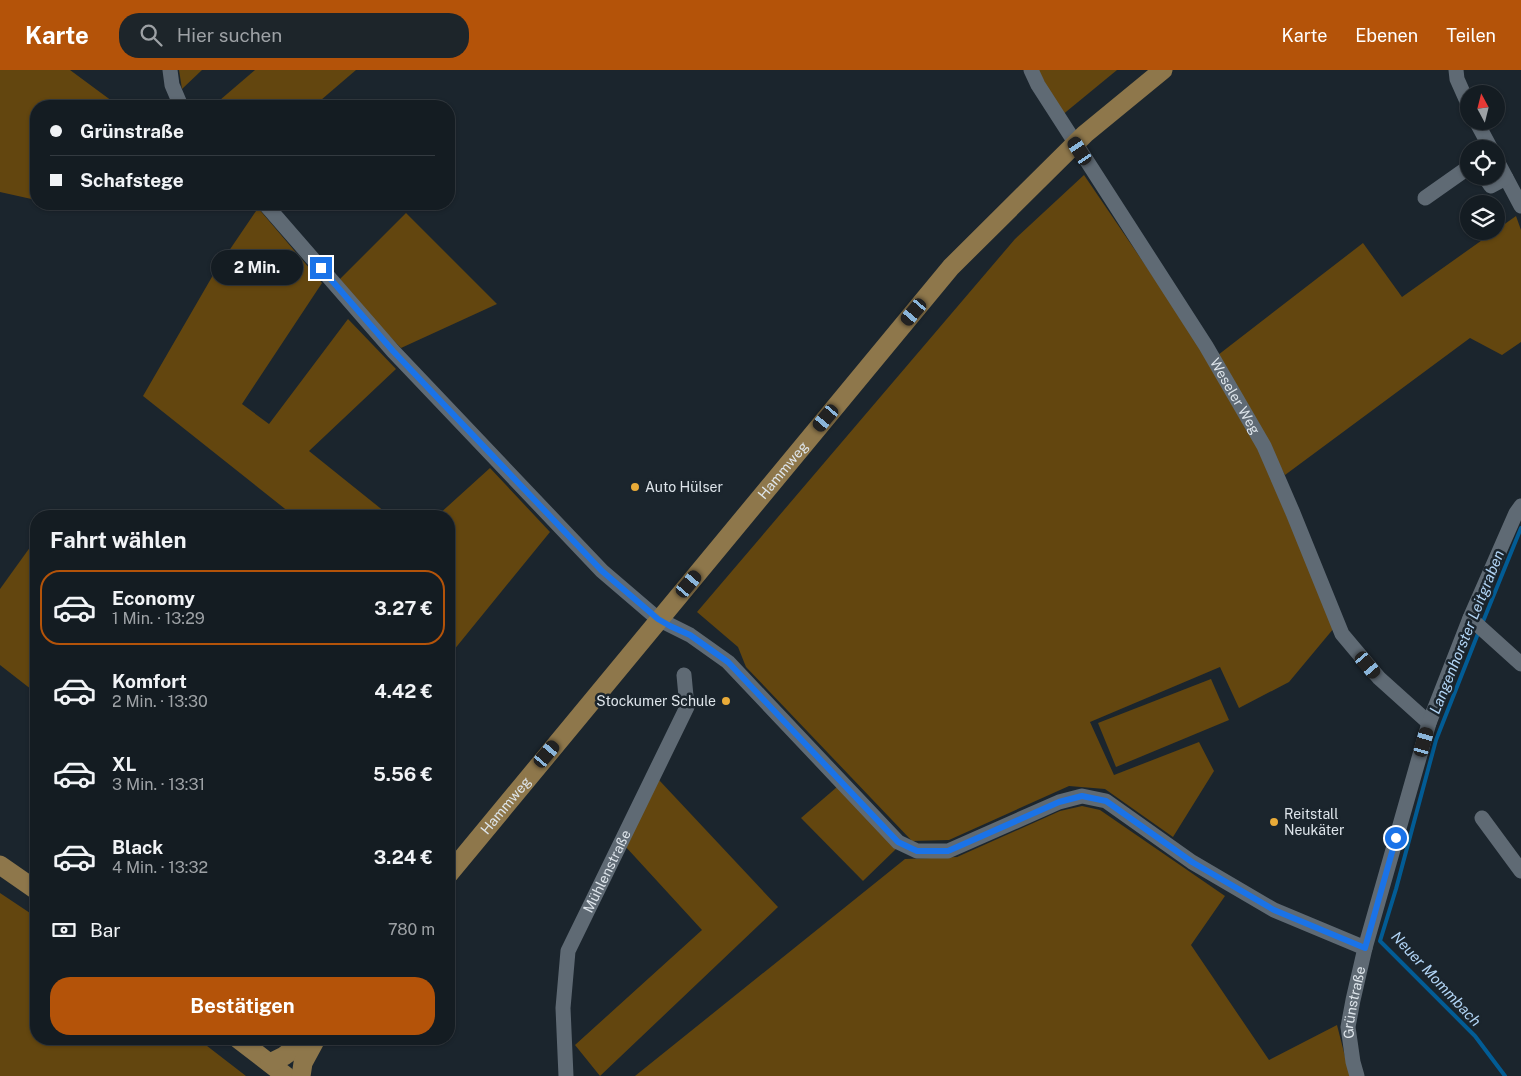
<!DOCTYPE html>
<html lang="de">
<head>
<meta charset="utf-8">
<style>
  :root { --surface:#141c22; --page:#1d252a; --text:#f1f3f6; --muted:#9da1a5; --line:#333a40; --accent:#b45309 }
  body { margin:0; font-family:"Public Sans",sans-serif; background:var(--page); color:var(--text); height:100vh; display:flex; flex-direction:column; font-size:19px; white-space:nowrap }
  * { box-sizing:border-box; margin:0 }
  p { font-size:16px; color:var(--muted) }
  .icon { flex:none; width:28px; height:28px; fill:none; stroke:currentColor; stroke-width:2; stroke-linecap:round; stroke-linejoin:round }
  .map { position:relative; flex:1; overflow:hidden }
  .details { position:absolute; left:30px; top:440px; width:425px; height:535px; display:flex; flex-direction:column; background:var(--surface); border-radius:20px; box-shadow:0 1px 4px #0004,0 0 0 1px var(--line) }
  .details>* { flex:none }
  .hud { position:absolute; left:30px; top:30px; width:425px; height:110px; border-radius:20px; box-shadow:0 1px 4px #0004,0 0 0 1px var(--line); display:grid; align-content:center; height:110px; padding:0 20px; background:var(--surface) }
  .needle { width:32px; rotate:353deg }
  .tools { position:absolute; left:1460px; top:15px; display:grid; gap:10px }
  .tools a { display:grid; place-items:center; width:45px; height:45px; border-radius:50%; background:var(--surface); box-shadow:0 1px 4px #0004,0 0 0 1px var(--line); font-size:25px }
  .end { position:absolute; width:22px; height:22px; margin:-11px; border:6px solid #1a73e8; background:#fff; box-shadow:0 0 0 2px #fff }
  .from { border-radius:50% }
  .bubble { position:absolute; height:35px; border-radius:18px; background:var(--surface); box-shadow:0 1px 4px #0004,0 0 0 1px var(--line); font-size:16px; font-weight:700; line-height:35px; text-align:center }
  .car { position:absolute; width:15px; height:30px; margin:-15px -8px; border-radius:6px; box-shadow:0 0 4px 1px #0007; background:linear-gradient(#222 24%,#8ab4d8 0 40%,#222 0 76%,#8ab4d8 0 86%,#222 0) }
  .hud b { display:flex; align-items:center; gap:18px; height:48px; font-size:19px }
  .hud b+b { border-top:1px solid var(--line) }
  .hud i { width:12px; height:12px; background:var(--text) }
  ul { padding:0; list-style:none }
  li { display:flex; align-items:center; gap:15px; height:75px; margin:0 10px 8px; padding:0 10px; border:2px solid transparent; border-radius:20px }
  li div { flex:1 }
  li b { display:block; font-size:19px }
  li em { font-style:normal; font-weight:700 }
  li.selected { border-color:var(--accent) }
  li>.icon { width:45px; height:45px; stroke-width:1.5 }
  h2 { padding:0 20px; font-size:22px; line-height:60px }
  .pay { display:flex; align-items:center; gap:12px; height:55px; padding:0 20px; font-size:19px }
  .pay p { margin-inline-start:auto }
  .primary-button { display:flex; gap:10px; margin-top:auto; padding:10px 20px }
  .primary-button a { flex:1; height:58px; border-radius:20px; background:var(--accent); color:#fff; font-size:20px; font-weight:700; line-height:58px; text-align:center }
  header { display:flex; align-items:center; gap:30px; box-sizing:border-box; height:70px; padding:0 25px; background:var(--accent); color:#fff }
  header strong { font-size:24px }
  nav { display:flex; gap:28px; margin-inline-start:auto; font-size:18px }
  .search { width:350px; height:45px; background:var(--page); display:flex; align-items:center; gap:12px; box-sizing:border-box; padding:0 18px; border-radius:20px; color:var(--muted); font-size:19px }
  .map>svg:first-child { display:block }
</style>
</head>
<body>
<header>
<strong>Karte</strong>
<div class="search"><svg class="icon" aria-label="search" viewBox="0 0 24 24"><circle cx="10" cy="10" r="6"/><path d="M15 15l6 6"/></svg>Hier suchen</div>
<nav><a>Karte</a><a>Ebenen</a><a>Teilen</a></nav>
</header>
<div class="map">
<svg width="1521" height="1006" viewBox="0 0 1521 1006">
  <rect width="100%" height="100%" fill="#1b252d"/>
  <g fill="#63460f">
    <polygon points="0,0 70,0 116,34 114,36 36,36 36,130 0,122"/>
    <polygon points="179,0 202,0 182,19"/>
    <polygon points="255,0 356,0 314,36 213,36"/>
    <polygon points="1035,0 1117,0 1061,46"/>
    <polygon points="1084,105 1199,274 1258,378 1334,558 1289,612 1239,638 1220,597 1090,652 1114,705 1199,672 1214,701 1173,767 1105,719 1069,716 949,770 912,771 746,597 738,577 697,542 1015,169"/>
    <polygon points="258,138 322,213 242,334 269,354 348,249 396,299 309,381 390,446 294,446 143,326 216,200"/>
    <polygon points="406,143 497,234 401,278 359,235 340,209"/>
    <polygon points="1516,146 1521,160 1521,272 1502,285 1470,268 1285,405 1218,285 1363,173 1402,227"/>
    <polygon points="490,398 550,462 449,586 449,446 437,446"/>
    <polygon points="36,469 36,623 0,595 0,519"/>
    <polygon points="1211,609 1229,650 1116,697 1098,653"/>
    <polygon points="659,710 778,837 600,1006 575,975 702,860 625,776"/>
    <polygon points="837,717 897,778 863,811 801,748"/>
    <polygon points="1082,736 1100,740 1225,826 1191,875 1269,990 1337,955 1350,1006 635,1006 905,789 957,787 1060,741"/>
    <polygon points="0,823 36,847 36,969 198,969 246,1006 0,1006"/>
  </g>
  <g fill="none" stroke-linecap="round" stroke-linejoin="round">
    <g stroke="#025c95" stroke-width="4">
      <polyline points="1482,554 1521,458"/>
      <polyline points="1479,561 1436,670 1396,819 1380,871 1475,966 1505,1006"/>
    </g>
    <g stroke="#5f6a74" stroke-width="15">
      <polyline points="170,0 172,15 181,36"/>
      <path id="s1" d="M1031 0 1038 15 1206 276 1264 376 1293 443 1342 564 1379 608 1429 653"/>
      <polyline points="1456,0 1457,9 1469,36"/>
      <polyline points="1476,51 1491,79"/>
      <polyline points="1496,89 1521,136"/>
      <polyline points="1484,106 1491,116 1506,108"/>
      <polyline points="1425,128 1469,97"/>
      <polyline points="265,134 393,281 602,501 658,549 690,565 728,592 898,772 917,781 948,781 1059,732 1082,726 1106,731 1192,792 1274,840 1365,878"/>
      <polyline points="1470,548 1521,594"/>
      <polyline points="1482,748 1521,801"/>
      <path id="s2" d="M566 1006 563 938 568 881 687 637 684 605"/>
      <path id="s3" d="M1357 1006 1353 992 1348 957 1353 930 1365 878 1429 653 1470 548 1516 443 1521 436"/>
    </g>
    <g stroke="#8e774b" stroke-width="19">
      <polyline points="0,795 36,820"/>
      <path id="s4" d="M449 804 951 197 1085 64 1163 0"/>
      <polyline points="238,969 286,1006"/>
      <polyline points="270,993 284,986 307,969"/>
      <polyline points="301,1006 303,993 316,969"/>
    </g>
  </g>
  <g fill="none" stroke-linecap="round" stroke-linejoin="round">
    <polyline stroke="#1a73e8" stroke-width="6" points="321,198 393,281 602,501 658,549 670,556 690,565 728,592 898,772 917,781 948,781 1059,732 1082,726 1106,731 1192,792 1274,840 1365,878 1396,768"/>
  </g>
  <g fill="#e9ab38" stroke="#1b252d" stroke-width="2">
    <circle cx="635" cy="417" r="5"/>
    <circle cx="726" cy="631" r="5"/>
    <circle cx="1274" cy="752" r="5"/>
  </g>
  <g text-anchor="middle" stroke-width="5" stroke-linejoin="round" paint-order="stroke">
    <g font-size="14" fill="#dee5eb" stroke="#1b252d">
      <text dy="5" stroke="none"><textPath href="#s1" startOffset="385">Weseler Weg</textPath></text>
      <text dy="5" stroke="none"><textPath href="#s4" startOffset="524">Hammweg</textPath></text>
      <text dy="5" stroke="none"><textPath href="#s4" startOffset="89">Hammweg</textPath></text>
      <text dy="5" stroke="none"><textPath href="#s2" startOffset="214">Mühlenstraße</textPath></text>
      <text dy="5" stroke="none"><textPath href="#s3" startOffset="75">Grünstraße</textPath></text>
    </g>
    <g font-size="14" fill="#dee5eb" stroke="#1b252d" text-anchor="start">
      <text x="645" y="422">Auto Hülser</text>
      <text x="716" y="636" text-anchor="end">Stockumer Schule</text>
      <text x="1284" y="749">Reitstall<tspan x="1284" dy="16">Neukäter</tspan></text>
    </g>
    <g font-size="15" font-style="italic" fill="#b1d4f5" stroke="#1b252d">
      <text transform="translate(1467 562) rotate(-68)" y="5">Langenhorster Leitgraben</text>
      <text transform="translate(1436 909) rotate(47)" y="5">Neuer Mommbach</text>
    </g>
  </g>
</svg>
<div class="tools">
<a><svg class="needle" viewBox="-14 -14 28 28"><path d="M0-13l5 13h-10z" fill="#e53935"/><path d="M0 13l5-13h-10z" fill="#9da1a5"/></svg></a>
<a><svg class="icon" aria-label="locate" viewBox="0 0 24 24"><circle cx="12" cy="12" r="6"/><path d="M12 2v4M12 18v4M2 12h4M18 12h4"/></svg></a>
<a><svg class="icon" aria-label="layers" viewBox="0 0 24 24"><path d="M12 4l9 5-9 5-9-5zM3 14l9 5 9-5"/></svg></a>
</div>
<i class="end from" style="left:1396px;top:768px"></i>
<i class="end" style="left:321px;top:198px"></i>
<div class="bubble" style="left:211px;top:180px;width:92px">2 Min.</div>
<i class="car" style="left:1080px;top:81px;rotate:327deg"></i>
<i class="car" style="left:914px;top:242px;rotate:220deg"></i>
<i class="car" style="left:826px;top:348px;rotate:220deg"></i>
<i class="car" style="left:689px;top:514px;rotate:40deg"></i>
<i class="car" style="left:1368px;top:595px;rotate:140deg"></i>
<i class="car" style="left:1424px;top:672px;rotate:16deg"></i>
<i class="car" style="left:547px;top:684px;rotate:40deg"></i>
<div class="hud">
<b><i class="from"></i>Grünstraße</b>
<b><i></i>Schafstege</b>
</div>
<section class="details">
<h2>Fahrt wählen</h2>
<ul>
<li class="selected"><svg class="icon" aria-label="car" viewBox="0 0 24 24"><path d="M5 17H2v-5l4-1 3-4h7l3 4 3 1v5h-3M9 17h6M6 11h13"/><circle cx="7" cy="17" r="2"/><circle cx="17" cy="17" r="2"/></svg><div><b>Economy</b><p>1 Min. · 13:29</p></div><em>3.27 €</em></li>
<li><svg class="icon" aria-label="car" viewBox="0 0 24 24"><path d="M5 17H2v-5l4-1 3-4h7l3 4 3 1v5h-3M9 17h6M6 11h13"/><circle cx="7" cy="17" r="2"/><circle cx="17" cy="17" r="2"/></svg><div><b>Komfort</b><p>2 Min. · 13:30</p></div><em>4.42 €</em></li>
<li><svg class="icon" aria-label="car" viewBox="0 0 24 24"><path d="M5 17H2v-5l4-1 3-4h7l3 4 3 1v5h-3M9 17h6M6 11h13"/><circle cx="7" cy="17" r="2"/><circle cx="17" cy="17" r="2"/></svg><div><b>XL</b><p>3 Min. · 13:31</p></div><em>5.56 €</em></li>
<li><svg class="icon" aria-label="car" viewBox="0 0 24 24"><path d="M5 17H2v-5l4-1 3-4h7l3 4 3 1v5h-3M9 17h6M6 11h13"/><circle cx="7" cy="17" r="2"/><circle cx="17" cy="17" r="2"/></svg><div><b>Black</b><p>4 Min. · 13:32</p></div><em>3.24 €</em></li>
</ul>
<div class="pay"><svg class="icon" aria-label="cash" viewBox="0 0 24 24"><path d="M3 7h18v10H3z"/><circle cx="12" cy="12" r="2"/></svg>Bar<p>780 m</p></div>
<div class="primary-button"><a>Bestätigen</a></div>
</section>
</div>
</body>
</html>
